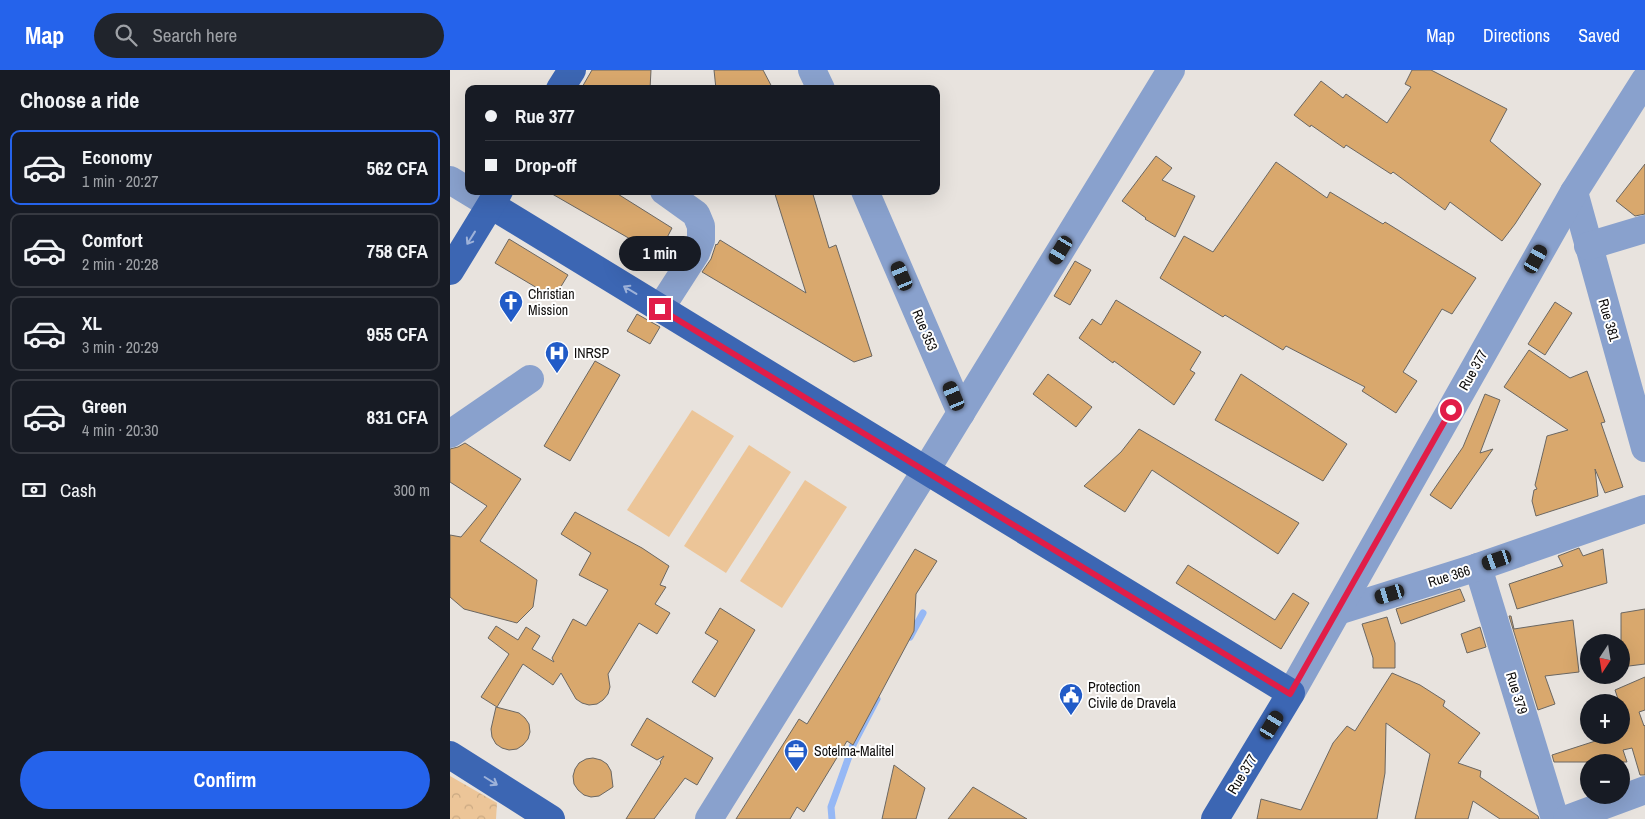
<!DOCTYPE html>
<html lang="en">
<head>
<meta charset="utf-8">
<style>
  :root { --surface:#171b24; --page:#20242c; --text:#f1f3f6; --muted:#9ea1a6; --line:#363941; --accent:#2563eb }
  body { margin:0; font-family:"Archivo Narrow",sans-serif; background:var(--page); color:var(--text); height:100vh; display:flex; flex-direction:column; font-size:19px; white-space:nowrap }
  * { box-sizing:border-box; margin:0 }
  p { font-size:16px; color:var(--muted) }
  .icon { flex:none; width:28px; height:28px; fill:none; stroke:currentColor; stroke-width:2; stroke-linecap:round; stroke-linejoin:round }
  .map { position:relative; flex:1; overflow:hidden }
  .details { display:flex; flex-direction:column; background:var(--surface); width:450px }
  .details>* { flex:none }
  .banner { position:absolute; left:15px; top:15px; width:475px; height:110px; border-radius:10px; box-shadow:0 5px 20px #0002; display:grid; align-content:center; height:110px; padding:0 20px; background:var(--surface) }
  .needle { width:32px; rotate:192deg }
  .buttons { position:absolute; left:1130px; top:564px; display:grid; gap:10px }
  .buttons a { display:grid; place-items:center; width:50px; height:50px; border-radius:50%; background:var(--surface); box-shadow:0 5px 20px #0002; font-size:25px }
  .end { position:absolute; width:22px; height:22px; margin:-11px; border:6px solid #e11d48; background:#fff; box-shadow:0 0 0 2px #fff }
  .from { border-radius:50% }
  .bubble { position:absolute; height:35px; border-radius:18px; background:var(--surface); box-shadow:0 5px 20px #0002; font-size:16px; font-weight:800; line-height:35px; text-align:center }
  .car { position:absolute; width:15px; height:30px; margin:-15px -8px; border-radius:6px; box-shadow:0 0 4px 1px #0007; background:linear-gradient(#222 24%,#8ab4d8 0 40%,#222 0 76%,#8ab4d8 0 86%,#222 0) }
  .banner b { display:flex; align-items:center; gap:18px; height:48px; font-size:19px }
  .banner b+b { border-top:1px solid var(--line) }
  .banner i { width:12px; height:12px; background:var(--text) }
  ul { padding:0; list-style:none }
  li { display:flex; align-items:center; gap:15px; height:75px; margin:0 10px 8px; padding:0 10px; border:2px solid var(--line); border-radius:10px }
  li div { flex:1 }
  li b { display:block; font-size:19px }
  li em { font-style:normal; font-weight:800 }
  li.active { border-color:var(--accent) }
  li>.icon { width:45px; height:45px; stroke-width:1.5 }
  h2 { padding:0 20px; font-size:22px; line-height:60px }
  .pay { display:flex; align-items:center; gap:12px; height:55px; padding:0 20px; font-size:19px }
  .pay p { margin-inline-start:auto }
  .primary-button { display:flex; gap:10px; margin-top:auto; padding:10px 20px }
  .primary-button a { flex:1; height:58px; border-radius:30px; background:var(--accent); color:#fff; font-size:20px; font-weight:800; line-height:58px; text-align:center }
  header { display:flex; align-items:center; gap:30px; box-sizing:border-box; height:70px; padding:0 25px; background:var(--accent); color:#fff }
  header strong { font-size:24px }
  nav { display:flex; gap:28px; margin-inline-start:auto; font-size:18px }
  .search { width:350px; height:45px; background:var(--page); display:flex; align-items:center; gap:12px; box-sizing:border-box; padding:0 18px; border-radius:28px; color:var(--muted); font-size:19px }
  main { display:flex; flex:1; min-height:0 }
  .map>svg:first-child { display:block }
</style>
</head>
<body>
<header>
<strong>Map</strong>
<div class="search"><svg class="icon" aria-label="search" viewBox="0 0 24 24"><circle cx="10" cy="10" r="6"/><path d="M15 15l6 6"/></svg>Search here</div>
<nav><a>Map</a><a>Directions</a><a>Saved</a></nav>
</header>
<main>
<section class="details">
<h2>Choose a ride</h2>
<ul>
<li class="active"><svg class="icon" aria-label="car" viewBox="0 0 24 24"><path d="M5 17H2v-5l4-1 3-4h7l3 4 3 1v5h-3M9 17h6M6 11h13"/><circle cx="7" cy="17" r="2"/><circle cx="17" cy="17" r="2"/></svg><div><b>Economy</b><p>1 min · 20:27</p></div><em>562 CFA</em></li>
<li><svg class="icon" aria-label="car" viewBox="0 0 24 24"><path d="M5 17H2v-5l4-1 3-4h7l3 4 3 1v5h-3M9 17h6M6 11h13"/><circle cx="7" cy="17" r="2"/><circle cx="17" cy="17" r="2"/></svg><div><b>Comfort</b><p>2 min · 20:28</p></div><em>758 CFA</em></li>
<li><svg class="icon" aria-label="car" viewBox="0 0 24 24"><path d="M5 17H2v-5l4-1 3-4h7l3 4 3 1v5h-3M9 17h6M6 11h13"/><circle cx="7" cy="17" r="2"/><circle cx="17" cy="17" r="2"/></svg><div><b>XL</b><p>3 min · 20:29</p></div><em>955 CFA</em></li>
<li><svg class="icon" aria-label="car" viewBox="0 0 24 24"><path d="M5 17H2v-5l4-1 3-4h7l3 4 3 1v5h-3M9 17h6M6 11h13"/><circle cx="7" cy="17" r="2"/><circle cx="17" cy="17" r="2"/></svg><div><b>Green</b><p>4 min · 20:30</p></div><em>831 CFA</em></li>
</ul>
<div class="pay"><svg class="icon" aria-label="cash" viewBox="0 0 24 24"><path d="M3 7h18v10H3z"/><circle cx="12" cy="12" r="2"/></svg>Cash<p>300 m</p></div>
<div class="primary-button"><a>Confirm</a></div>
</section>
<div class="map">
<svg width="1195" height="749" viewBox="0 0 1195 749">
  <defs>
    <pattern id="forest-crowns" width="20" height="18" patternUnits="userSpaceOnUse" patternTransform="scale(1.25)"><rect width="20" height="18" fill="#ecc598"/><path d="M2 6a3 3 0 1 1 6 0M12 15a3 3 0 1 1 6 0" fill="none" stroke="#c9a882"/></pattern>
  </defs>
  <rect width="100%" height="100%" fill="#e8e3de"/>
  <polygon fill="url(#forest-crowns)" points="0,706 47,733 46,749 0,749"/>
  <g fill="#ecc598">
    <polygon points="242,340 284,366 219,467 177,440"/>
    <polygon points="299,375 341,402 276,503 234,476"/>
    <polygon points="355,410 397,437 332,538 290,511"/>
  </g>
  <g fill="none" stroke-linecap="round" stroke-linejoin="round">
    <g stroke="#96b8f5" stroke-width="7">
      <polyline points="460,567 473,543"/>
      <polyline points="382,749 381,737 403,675 427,629"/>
    </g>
  </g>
  <g fill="#d9a86d" stroke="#6b6762">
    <polygon points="142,0 201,0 200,19 131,19"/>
    <polygon points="264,0 313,0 323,19 266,19"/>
    <polygon points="962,0 981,0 1057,39 1040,71 1091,114 1065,154 1052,171 1000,132 995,140 943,102 941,104 896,75 894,78 861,55 860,57 844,45 871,11 893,28 896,24 937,53 961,17 955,14"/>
    <polygon points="706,86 722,98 712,110 745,126 725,167 695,149 696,148 672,131"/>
    <polygon points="826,92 877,128 880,122 933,154 935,152 1026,208 1002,244 992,239 953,302 967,311 946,343 912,321 915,317 836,276 833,280 775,245 773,247 710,208 734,166 763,182"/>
    <polygon points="1195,94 1195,144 1185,146 1166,131"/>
    <polygon points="97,121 163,121 222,158 208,185"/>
    <polygon points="324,121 362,121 379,178 386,175 422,286 404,292 252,202 261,189 266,174 267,175 270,170 356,223"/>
    <polygon points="59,169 118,205 104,228 45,193"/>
    <polygon points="625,191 641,200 620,235 604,226"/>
    <polygon points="666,230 751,282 740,300 745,303 724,335 664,291 663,293 629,268 642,249 651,255"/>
    <polygon points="1105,232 1122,243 1095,285 1078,274"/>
    <polygon points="187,244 210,257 200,274 177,261"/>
    <polygon points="1079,280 1120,308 1137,301 1155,352 1151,353 1173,417 1155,423 1145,399 1148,426 1086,446 1082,431 1084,420 1087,419 1085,415 1097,366 1118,360 1054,317"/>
    <polygon points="145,291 170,305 120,391 94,376"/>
    <polygon points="598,304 642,337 626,357 583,324"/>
    <polygon points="791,304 897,374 873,411 765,350"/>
    <polygon points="1035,324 1050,330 1030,383 1043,379 1001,439 980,425 1013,377"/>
    <polygon points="689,359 849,453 828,484 702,400 675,442 634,416 671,382"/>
    <polygon points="15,373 71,409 30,471 87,510 83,537 67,553 14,539 0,527 0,465 11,467 37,436 0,412 0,379 8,377"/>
    <polygon points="125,442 192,478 219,496 210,515 216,517 205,534 220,543 207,564 189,553 158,604 160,617 158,624 153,630 147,634 139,635 132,633 126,629 111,603 103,615 73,594 47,637 31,627 59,584 38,568 46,556 68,570 76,557 90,566 82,579 104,592 102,588 123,549 136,556 158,520 129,505 141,483 111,464"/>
    <polygon points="1129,478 1133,486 1153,479 1157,513 1067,539 1059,514 1113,496 1108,486"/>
    <polygon points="465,479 487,491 466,524 464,561 403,675 397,671 354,742 347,737 340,749 286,749 349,649 357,654"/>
    <polygon points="738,495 825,550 843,523 859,533 831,579 726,513"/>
    <polygon points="1010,519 1015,531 951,554 946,539"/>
    <polygon points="270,538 305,560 265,627 242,612 268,571 255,563"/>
    <polygon points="1195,539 1195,594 1171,597 1171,543"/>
    <polygon points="1059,546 1061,546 1064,559 1123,550 1129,602 1095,606 1105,634 1088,640"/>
    <polygon points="937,547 945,573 945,598 923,598 923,588 912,554"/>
    <polygon points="1030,557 1036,577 1017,583 1011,564"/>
    <polygon points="942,603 970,615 995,631 993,636 1030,663 1008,693 1031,701 1030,707 1088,746 1089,749 1050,749 1023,731 1018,749 965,749 980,684 936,653 935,703 927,749 807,749 811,729 851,740 883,673 897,656 905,661"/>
    <polygon points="1195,607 1195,640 1189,642 1194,656 1195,655 1195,705 1190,705 1182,678 1173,680 1177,692 1104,692 1102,685 1164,665 1171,665 1171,663 1177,661 1171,642 1171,632 1169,632 1165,620"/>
    <polygon points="46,637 69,643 75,648 79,654 80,662 78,669 73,675 67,679 59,680 52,678 46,674 42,667 41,659"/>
    <polygon points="197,648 263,688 247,715 235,708 204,749 176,749 211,693 210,692 214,686 207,690 181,675"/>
    <polygon points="143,688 151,690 157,694 161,701 163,717 149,726 141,727 134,725 128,720 124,714 123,706 125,699 129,693 136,689"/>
    <polygon points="444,695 475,718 466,749 432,749"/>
    <polygon points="523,717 577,749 498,749"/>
  </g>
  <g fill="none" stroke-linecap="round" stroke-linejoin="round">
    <g stroke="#89a1cd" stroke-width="28">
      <polyline points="362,0 371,19"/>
      <polyline points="0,110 41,135"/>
      <polyline points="415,121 511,343"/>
      <polyline points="1124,122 1195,378"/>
      <polyline points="1138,176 1195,159"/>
      <polyline points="210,239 246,183 251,170 251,156 246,144 214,121"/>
      <polyline points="0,364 80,309"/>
      <polyline points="1028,497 1105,749"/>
      <polyline points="888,541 1028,497 1195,439"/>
      <polyline points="841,623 1124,122 1195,10"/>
      <polyline points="259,749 476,400 721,0"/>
      <polyline points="1117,749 1195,720"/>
    </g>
    <g stroke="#3c66b3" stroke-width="28">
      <polyline points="110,19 122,0"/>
      <polyline points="41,135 841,623 765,749"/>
      <polyline points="0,201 49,121"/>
      <polyline points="0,685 101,749"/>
    </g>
  </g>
  <defs><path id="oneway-shaft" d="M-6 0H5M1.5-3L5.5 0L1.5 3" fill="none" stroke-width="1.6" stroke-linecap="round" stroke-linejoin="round" transform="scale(1.25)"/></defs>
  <g stroke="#9eb2d9">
    <use href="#oneway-shaft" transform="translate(21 168) rotate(122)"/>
    <use href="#oneway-shaft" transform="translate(180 220) rotate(-149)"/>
    <use href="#oneway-shaft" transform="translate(41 711) rotate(32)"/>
  </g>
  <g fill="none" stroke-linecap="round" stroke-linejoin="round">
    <polyline stroke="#e11d48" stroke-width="6" points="210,239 840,624 1001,340"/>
  </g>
  <defs>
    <g id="church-pin" transform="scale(1.25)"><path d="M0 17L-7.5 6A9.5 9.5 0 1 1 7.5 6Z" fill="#215bc7" stroke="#fff"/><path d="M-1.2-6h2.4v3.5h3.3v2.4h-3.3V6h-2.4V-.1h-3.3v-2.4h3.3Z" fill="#fff"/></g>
    <g id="hospital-pin" transform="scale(1.25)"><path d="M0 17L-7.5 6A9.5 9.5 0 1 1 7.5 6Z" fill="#215bc7" stroke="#fff"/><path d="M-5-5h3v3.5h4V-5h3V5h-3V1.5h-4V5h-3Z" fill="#fff"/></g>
    <g id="civic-pin" transform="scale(1.25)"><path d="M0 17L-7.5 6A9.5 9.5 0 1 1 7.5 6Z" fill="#215bc7" stroke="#fff"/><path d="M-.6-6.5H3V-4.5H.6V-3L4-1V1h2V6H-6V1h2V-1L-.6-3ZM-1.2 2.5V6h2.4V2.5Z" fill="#fff"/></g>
    <g id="office-pin" transform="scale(1.25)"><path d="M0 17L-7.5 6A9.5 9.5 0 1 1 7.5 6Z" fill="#215bc7" stroke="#fff"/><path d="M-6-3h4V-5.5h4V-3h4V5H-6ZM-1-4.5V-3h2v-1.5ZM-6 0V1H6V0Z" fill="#fff"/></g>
  </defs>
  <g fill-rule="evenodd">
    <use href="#church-pin" x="61" y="232"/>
    <use href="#hospital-pin" x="107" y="283"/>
    <use href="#civic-pin" x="621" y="625"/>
    <use href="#office-pin" x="346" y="681"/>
  </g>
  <g text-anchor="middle" stroke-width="4" stroke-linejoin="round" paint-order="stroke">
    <g font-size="14" fill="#0e0c0b" stroke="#fff" text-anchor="start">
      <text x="78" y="229">Christian<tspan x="78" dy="16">Mission</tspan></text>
      <text x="124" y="288">INRSP</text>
      <text x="638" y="622">Protection<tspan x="638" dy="16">Civile de Dravela</tspan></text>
      <text x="364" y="686">Sotelma-Malitel</text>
    </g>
    <g font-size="14" fill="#0e0c0b" stroke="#fff">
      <text transform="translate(1159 250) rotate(74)" y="5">Rue 381</text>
      <text transform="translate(475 260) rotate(67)" y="5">Rue 353</text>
      <text transform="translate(1023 300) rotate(-61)" y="5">Rue 377</text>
      <text transform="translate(999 506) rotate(-17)" y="5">Rue 366</text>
      <text transform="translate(1067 623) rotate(73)" y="5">Rue 379</text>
      <text transform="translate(792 704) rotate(-59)" y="5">Rue 377</text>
    </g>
  </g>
</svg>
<div class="buttons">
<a><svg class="needle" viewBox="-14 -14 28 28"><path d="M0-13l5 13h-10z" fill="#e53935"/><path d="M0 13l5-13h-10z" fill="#9ea1a6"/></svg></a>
<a>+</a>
<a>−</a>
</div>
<i class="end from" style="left:1001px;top:340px"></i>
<i class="end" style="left:210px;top:239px"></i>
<div class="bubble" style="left:169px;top:166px;width:82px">1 min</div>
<i class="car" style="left:611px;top:180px;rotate:211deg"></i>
<i class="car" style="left:1086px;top:189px;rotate:29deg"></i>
<i class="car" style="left:452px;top:206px;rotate:337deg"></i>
<i class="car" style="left:504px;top:326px;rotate:337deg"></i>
<i class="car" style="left:1047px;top:490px;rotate:251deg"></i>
<i class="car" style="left:940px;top:524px;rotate:253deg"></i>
<i class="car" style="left:822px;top:655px;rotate:31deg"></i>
<div class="banner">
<b><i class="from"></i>Rue 377</b>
<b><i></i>Drop-off</b>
</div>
</div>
</main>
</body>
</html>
